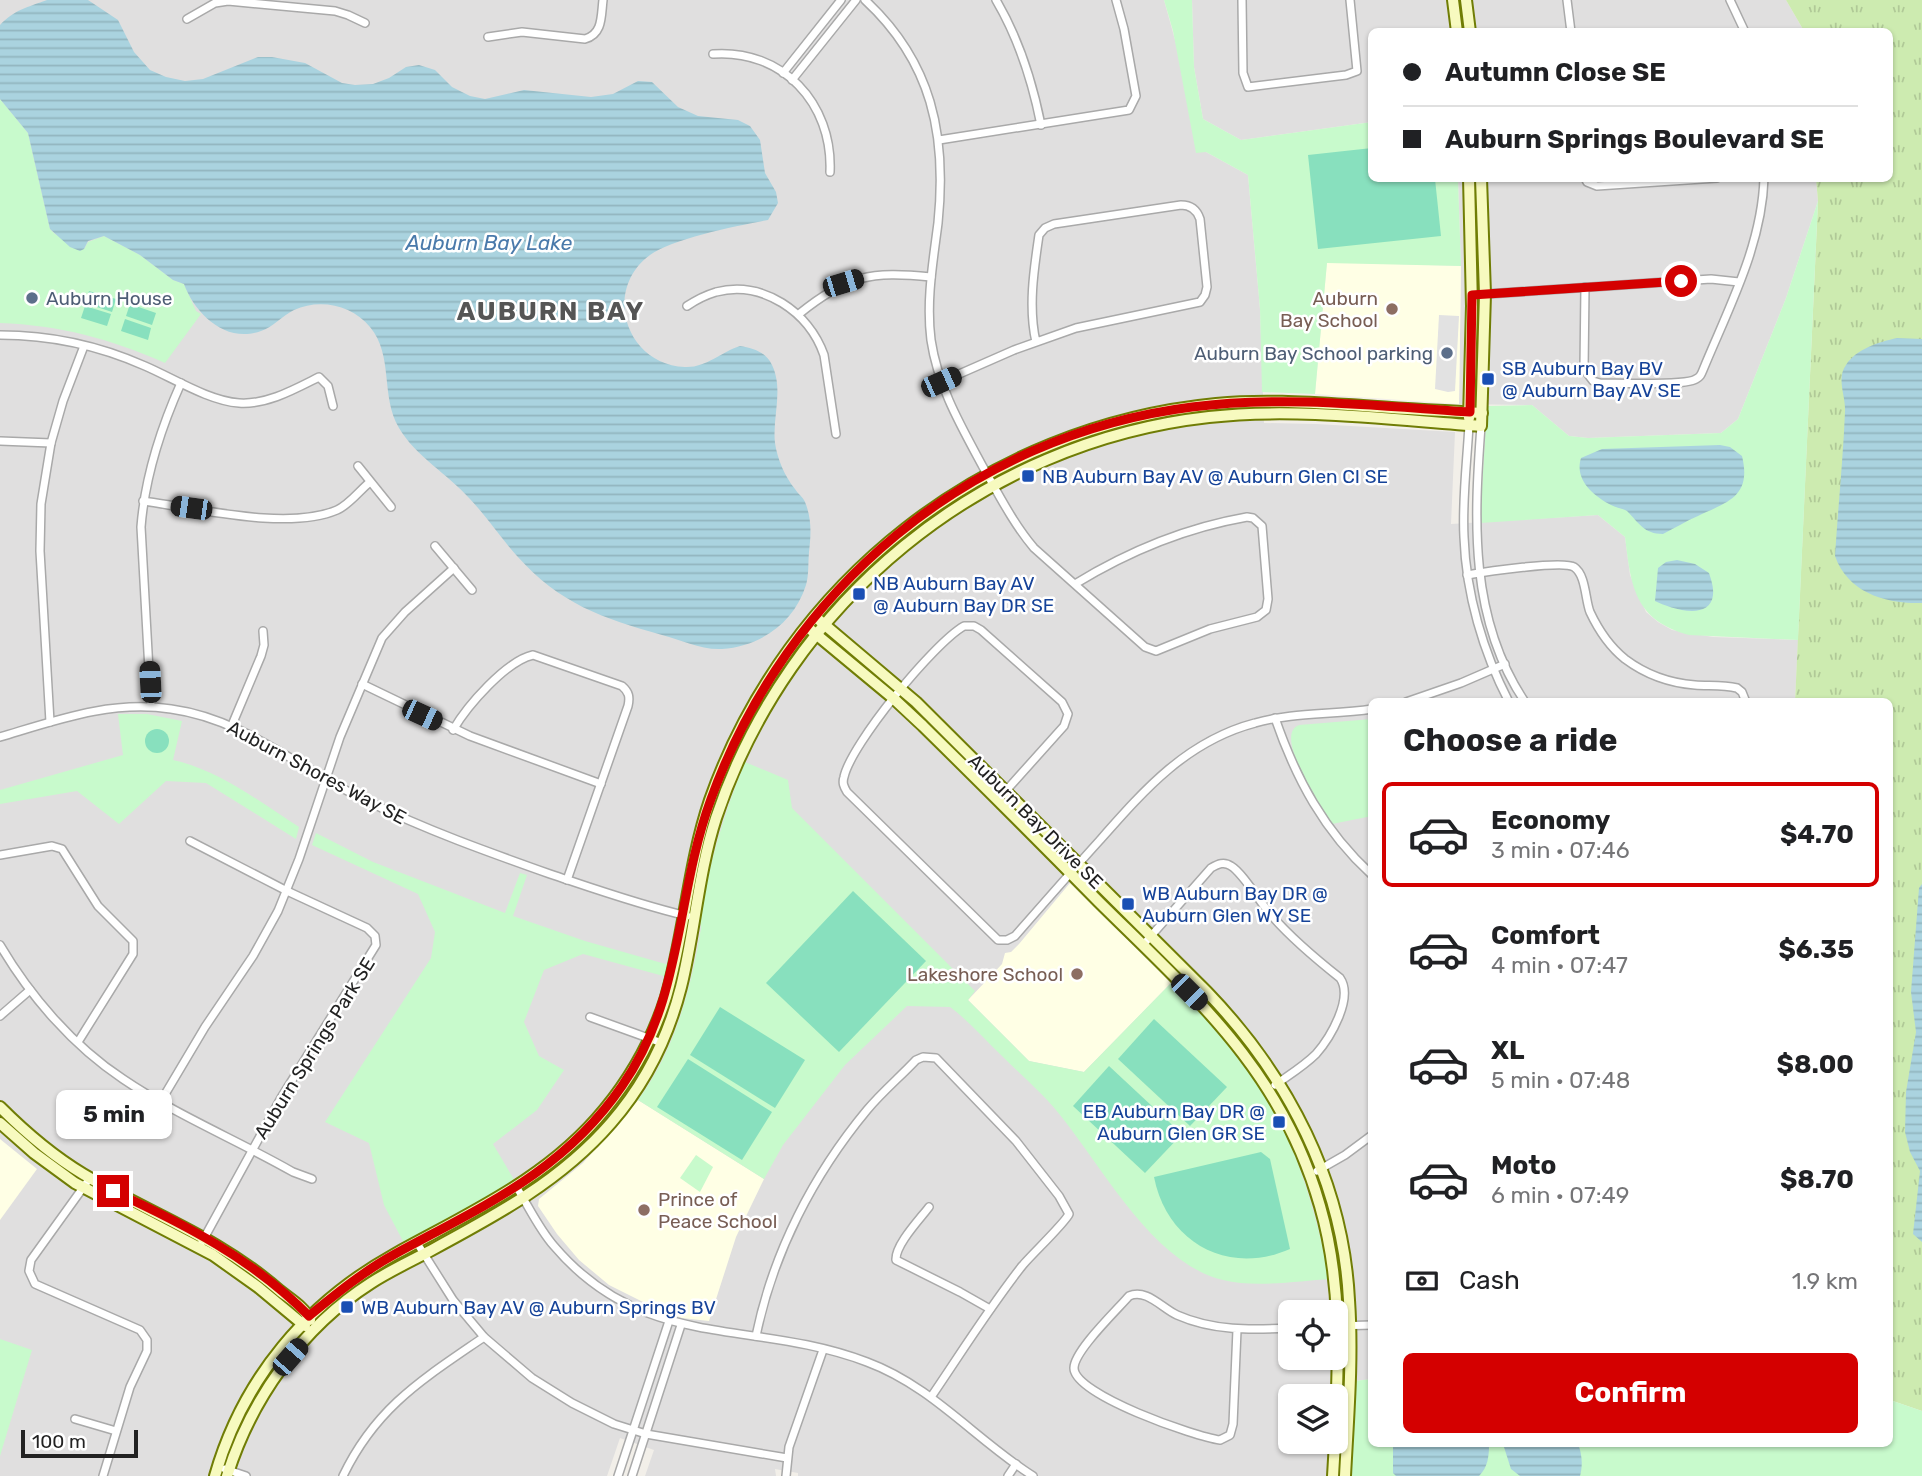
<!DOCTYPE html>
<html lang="en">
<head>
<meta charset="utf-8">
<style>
  :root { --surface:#fff; --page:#f6f6f6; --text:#202124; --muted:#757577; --line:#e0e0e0; --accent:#d40000 }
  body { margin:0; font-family:Rubik,sans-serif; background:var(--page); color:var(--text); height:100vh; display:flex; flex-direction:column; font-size:26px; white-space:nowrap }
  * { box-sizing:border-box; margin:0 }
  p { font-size:23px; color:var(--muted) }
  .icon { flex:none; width:38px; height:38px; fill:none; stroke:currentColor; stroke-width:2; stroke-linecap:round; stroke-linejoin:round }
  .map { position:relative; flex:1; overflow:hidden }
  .drawer { position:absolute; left:1368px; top:698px; width:525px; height:749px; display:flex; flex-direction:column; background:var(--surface); border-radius:10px; box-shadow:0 2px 5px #0004 }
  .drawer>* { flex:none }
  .hud { position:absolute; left:1368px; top:28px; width:525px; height:154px; border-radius:10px; box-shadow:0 2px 5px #0004; display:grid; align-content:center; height:154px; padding:0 35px; background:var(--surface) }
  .buttons { position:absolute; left:1278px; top:1300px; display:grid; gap:14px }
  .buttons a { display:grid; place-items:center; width:70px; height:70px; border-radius:10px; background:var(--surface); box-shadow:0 2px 5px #0004; font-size:35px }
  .scale { position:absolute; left:21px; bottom:18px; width:117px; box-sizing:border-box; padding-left:7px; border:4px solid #222; border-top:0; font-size:19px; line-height:24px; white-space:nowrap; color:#222; -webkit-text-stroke:5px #fff; paint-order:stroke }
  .end { position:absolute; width:32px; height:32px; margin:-16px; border:9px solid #d40000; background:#fff; box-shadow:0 0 0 4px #fff }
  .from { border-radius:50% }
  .bubble { position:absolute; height:49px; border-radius:10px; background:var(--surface); box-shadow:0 2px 5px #0004; font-size:23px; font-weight:700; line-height:49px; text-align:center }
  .car { position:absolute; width:21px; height:42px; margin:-21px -10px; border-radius:9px; box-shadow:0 0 5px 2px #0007; background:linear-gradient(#222 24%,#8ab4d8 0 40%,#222 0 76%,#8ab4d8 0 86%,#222 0) }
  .hud b { display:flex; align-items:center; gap:24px; height:66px; font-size:26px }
  .hud b+b { border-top:2px solid var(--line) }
  .hud i { width:18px; height:18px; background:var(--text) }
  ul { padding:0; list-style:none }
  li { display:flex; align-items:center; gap:21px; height:105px; margin:0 14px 10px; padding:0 21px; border:4px solid transparent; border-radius:10px }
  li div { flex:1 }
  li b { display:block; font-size:26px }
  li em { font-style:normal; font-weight:700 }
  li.active { border-color:var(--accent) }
  li>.icon { width:63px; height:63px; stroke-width:1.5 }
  h2 { padding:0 35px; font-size:32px; line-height:84px }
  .pay { display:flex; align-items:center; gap:18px; height:77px; padding:0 35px; font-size:26px }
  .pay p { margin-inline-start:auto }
  .action { display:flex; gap:14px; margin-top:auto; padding:14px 35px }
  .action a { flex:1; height:80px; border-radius:10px; background:var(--accent); color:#fff; font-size:28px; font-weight:700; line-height:80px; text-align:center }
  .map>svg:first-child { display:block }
</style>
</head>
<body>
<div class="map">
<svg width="1922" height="1476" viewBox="0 0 1922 1476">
  <defs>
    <pattern id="grass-tufts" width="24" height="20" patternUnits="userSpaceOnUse" patternTransform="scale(1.75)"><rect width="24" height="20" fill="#cdebb0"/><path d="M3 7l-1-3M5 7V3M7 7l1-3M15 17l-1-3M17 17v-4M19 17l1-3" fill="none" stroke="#b0c997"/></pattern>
    <pattern id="water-rules" width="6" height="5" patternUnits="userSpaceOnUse" patternTransform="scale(1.75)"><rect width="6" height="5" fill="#aad3df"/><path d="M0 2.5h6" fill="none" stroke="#92b5bf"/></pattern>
  </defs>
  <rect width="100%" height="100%" fill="#f2efe9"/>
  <g fill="#e0dfdf" fill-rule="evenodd">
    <path d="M0 0H1164L1206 152 1248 175 1260 309 1264 423 1316 424 1455 432 1451 524 1598 515 1625 537 1630 575 1646 612 1658 622 1672 630 1713 637 1798 640 1795 702H1372V1379L1355 1381 1349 1476H798V1473L775 1469 776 1476H645L654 1450 620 1438 607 1476H0ZM1290 1312H1335V1358H1290ZM1290 1396H1335V1442H1290Z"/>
    <polygon points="1192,0 1786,0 1804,31 1372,32 1372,122 1241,140 1203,119 1194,67"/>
    <polygon points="1458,179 1816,179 1818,201 1786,298 1738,419 1721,433 1588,438 1569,436 1532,405 1459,404 1461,266"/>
  </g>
  <g fill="#ffffe5">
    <polygon points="1327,262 1461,266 1459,404 1315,394"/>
    <polygon points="1070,883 1171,983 1084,1072 1029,1061 968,1000 1002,964 1005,953 1011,952 1019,944"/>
    <polygon points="638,1100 764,1179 736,1237 709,1321 682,1318 657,1309 609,1285 579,1260 557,1234 538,1206 539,1199 583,1163"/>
    <polygon points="0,1139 37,1169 0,1220"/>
  </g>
  <polygon fill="url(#grass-tufts)" points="1786,0 1922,0 1922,1411 1890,1400 1890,702 1795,702 1818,201 1816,179 1890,178 1890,32 1804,31"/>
  <g fill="#c8facc">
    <polygon points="1164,0 1192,0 1194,67 1203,119 1241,140 1372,122 1372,178 1458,179 1461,266 1327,263 1315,394 1262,392 1260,309 1248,175 1206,152 1196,153 1173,31"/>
    <path d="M0 99 28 133 50 229 55 234 84 249 88 242 104 236 140 255 173 280 184 284 196 311 201 314 165 363C111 339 59 325 0 323Z"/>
    <path d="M1818 201 1798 640 1689 635C1634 620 1631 586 1625 537L1598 515 1480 523 1487 406 1532 405 1569 436 1588 438 1721 433 1738 419 1786 298Z"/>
    <path d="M118 714H147L182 721 173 760C219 770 260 802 299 827L296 839 206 783 166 781 119 824 77 791 0 804V790L123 755Z"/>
    <path d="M1372 719V816L1332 824C1322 808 1272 735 1299 725Z"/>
    <path d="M745 762 788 780 792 808 975 991 968 1000 1029 1061 1084 1072 1171 983C1193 1006 1216 1029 1237 1054 1291 1121 1312 1197 1330 1279 1298 1281 1255 1288 1223 1280 1155 1264 1105 1172 1064 1120 1046 1096 1022 1076 1001 1055 984 1039 969 1021 950 1007L907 1006 845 1065 783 1145 764 1179 638 1100C675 1050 691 989 701 928L700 919C709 864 724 813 745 762Z"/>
    <polygon points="316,833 373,862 505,913 520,873 527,875 513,916 585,941 669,965 667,977 583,954 544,970 524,1022 539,1056 564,1070 537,1110 493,1144 516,1183 405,1245 384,1205 369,1143 325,1122 431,958 435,932 418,894 312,845"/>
    <polygon points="696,1155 713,1167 700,1192 680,1178"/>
    <polygon points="0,1339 32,1350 0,1456"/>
    <polygon points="1372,1379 1372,1444 1890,1444 1890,1400 1922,1411 1922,1476 1349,1476 1354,1381"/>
  </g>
  <g fill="#88e0be">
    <polygon points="1372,148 1372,178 1435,179 1441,236 1318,249 1308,155"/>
    <polygon points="89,291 116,299 112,312 85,303"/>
    <polygon points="130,304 156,313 152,325 126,316"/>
    <polygon points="85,306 111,314 107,326 81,318"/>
    <polygon points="125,319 151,328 148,340 121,331"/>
    <circle cx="157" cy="741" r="12"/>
    <polygon points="853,891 926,961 839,1052 766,983"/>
    <polygon points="720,1007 805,1060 775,1108 690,1055"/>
    <polygon points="1154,1019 1227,1087 1190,1126 1118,1059"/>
    <polygon points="688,1059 772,1112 742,1160 657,1107"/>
    <polygon points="1109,1066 1182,1134 1145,1173 1073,1106"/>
    <path d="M1261 1152 1270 1159 1290 1249C1228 1276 1167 1243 1154 1177Z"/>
  </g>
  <polygon fill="#e2e2e2" points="1439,315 1459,316 1455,391 1448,392 1435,389"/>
  <g fill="url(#water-rules)">
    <path d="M47 0H88L118 20 134 52 150 70 166 77 185 81 203 79 258 57H272L305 63 342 83 355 85 373 84 389 78 406 67 419 65 435 70 452 87 470 96 485 99 524 90 591 97 613 94 638 81 652 82 678 107 698 116 738 120 750 126 760 140 765 173 776 192 778 203 768 220C740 225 671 239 650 255 602 290 626 365 685 367 706 368 721 352 740 346 753 348 766 352 772 365 784 390 772 417 775 443 777 458 785 477 795 489 798 494 803 497 805 502 812 519 811 535 809 552 808 563 809 575 806 585 794 623 761 646 722 649 700 650 682 640 662 635 602 618 560 604 517 556 500 537 487 517 470 499 448 474 416 457 399 428 380 395 394 356 370 327 352 305 320 298 294 310 282 316 273 327 261 331 226 344 195 314 184 284L173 280 140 255 104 236 88 241 84 249 80 251 70 247 50 229 28 133 0 99V25C14 10 28 7 47 0Z"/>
    <path d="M1897 338 1922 339V603C1886 604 1848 593 1835 556 1838 508 1843 460 1845 412 1846 396 1836 379 1846 365 1856 349 1879 342 1897 338Z"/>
    <path d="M1720 445 1730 447 1742 456C1752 497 1727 502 1698 516 1686 521 1675 528 1663 534 1644 534 1639 523 1627 511 1622 508 1616 508 1611 505 1594 496 1574 480 1581 458L1602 449Z"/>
    <path d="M1677 560 1695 564 1709 573C1711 579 1714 588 1713 595 1710 622 1669 608 1655 601L1658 568 1666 562Z"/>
    <polygon points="1922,884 1922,1242 1913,1234 1920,1171 1910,1152 1905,1132 1906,1092 1916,1032 1911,992 1919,888"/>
    <path d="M1393 1444H1489C1489 1456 1488 1467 1479 1476H1396L1393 1473Z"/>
    <path d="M1503 1444H1578C1582 1454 1583 1465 1580 1476H1520L1511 1469Z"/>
  </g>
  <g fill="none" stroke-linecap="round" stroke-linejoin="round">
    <g stroke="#a9a9a9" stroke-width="10">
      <g id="street">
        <path d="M865 0C932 62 947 135 938 223 933 262 926 301 931 340 938 387 961 426 983 467 999 495 1013 523 1034 548L1145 647 1156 651 1210 629 1257 617 1266 610 1268 599 1262 526 1253 518 1247 517C1184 528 1129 551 1075 584"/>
        <path d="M996 0C1019 39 1032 80 1041 125"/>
        <polyline points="1242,0 1243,73 1248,87 1346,75 1357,71 1350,0"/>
        <polyline points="1567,0 1571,32"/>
        <polyline points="1730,0 1745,32"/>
        <polyline points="187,19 215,3 228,1 335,11 348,15 365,23"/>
        <path d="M488 37 522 32 585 39C603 34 601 16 603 0"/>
        <path d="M713 54C782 49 833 103 830 172"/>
        <polyline points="783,73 841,0"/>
        <polyline points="792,80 856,0"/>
        <polyline points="939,140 1129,110 1136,96 1124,29 1116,0"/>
        <polyline points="1585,178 1587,182 1597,186 1717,178"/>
        <path d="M1585 287 1584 369 1593 381 1600 383C1618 383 1685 386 1696 379 1700 377 1701 375 1703 370 1728 309 1762 246 1764 178"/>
        <polyline points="1472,295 1711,279 1739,282"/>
        <path d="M687 306C696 300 706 295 716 292 763 280 809 312 824 355L836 434"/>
        <path d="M799 314C847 275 871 271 931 277"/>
        <path d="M0 335C49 335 100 346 145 366 173 378 209 401 239 403 267 405 295 389 319 377L328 386 333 406"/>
        <path d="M941 382 1014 350 1076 328 1200 302 1205 295 1207 287 1200 219C1197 210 1191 205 1181 205L1054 224 1045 228 1039 235C1034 269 1028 307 1036 342"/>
        <path d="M1469 425C1467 462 1462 500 1464 537 1466 594 1483 652 1509 702"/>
        <path d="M1481 426C1474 520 1469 619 1525 702"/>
        <polyline points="0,441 51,443"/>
        <polyline points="358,466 391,507"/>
        <path d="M143 501C196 508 288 531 337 510 349 505 360 490 370 482"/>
        <polyline points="435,546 472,590"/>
        <path d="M1467 575C1484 572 1563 560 1574 567 1586 575 1585 599 1590 612 1598 629 1610 647 1625 659 1645 674 1669 683 1695 685 1709 686 1723 685 1737 688L1742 692 1746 702"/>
        <polyline points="362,684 470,736 601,784"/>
        <polyline points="1406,702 1461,683 1505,664"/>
        <path d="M151 706 141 527C145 476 160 430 181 383"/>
        <path d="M1275 718C1296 779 1324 831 1372 875"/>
        <polyline points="50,722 40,551 41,504 51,443 63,401 84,346"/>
        <polyline points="232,725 261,656 264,645 263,631"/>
        <path d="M453 730C467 706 506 661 533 655L622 686C629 692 630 697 628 706L567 880"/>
        <path d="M0 737C57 720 111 700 171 709 245 719 301 770 367 801 426 830 488 852 550 874 595 889 640 905 687 916"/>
        <path d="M1003 794 1064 726 1068 714 1062 702 981 630 974 626H964C934 643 851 744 844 777 842 783 844 787 847 792L998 940H1007L1015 936C1043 904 1071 872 1100 840 1145 789 1187 741 1255 723 1293 712 1333 715 1372 709"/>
        <polyline points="190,841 287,891 367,928 375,936 376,945 281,1098 202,1242"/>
        <polyline points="0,855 52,846 62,849 98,906 133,941 133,954 78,1042"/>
        <path d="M0 945C30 996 73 1046 123 1079 176 1115 237 1140 293 1172L312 1179"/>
        <path d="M1143 945 1211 868C1218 864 1224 861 1231 866 1243 873 1261 904 1272 916 1292 939 1316 959 1340 978 1354 998 1330 1038 1316 1054 1304 1066 1289 1075 1275 1085"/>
        <polyline points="0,1016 30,990"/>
        <polyline points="590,1017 662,1043"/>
        <polyline points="161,1101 205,1027 253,956 278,911 299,859 340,737 382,638 405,612 454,568"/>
        <polyline points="1317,1171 1345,1155 1372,1135"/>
        <polyline points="90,1178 31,1260 29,1271 35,1284 140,1330 147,1340 147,1351 130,1387 103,1476"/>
        <path d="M517 1188C529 1207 539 1229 554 1246 645 1353 752 1318 867 1362 932 1386 976 1440 1033 1476"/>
        <path d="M929 1207C920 1219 895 1245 896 1260L960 1292 990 1309"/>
        <polyline points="417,1243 453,1300 484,1337 532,1378 572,1403 614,1424 646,1434 787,1458"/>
        <polyline points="1335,1326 1372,1325"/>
        <path d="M1237 1330 1233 1424 1230 1435 1220 1440C1196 1437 1074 1395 1074 1368 1074 1351 1117 1310 1129 1296 1146 1288 1162 1308 1177 1315 1213 1331 1251 1330 1290 1328"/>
        <path d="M756 1336C773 1253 813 1175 867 1110 882 1092 900 1077 916 1060L923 1057 936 1058 1016 1141 1059 1196 1069 1214C1065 1223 1031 1255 1022 1266 989 1308 961 1353 931 1397"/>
        <polyline points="75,1419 116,1431"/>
        <polyline points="225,1469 246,1476"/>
        <path d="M343 1476C376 1407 423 1379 484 1337"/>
        <polyline points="618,1476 669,1321"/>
        <polyline points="632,1476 681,1325"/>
        <polyline points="786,1476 789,1447 823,1350"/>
        <polyline points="1008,1476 1016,1464"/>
      </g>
    </g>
    <g stroke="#707d05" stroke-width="14">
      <g id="secondary">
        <polyline points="1453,0 1457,32"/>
        <polyline points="1466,0 1470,32"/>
        <polyline points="1469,178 1472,306 1469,418"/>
        <path d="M819 620 916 702 1207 992C1288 1076 1343 1182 1349 1300 1353 1358 1348 1418 1345 1476"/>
        <path d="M811 630 893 698 923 726C982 784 1041 843 1099 902 1195 997 1282 1071 1320 1206 1342 1282 1339 1360 1335 1438"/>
        <path d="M0 1107C25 1132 53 1156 83 1174 152 1215 217 1236 280 1291 290 1299 305 1308 310 1320"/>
        <polyline points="0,1123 34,1153 75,1183 213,1255 258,1287 305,1326"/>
        <path d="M215 1476C243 1378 307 1303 395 1254 471 1212 549 1178 605 1109 632 1076 653 1038 666 997 685 932 688 865 710 800 787 582 986 426 1216 404 1265 399 1314 403 1363 406 1402 409 1442 411 1482 413"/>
        <path d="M227 1476C251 1399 302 1327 371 1283 388 1272 407 1263 426 1253 493 1217 560 1182 611 1123 645 1084 668 1038 681 987 695 931 698 874 716 818 788 602 982 442 1209 417 1295 407 1395 420 1481 426L1485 294 1481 178"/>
        <polyline points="1333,1476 1335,1442"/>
      </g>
    </g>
    <use href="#street" stroke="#fff" stroke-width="7"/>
    <use href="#secondary" stroke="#f7fabf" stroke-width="10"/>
  </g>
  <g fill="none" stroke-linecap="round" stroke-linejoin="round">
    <path stroke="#d40000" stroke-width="9" d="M113 1191C184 1224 253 1259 309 1316 336 1294 364 1271 395 1254 483 1206 563 1172 622 1086 684 997 675 897 711 799 787 590 969 435 1192 407 1282 395 1379 406 1470 412L1472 295 1681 281"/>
  </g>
  <g fill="#5c6f8a" stroke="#fff" stroke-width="2.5">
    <circle cx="32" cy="298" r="7"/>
    <circle cx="1447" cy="353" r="7"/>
  </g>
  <g fill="#8d6e63" stroke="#fff" stroke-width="2.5">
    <circle cx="1392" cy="309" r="7"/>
    <circle cx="1077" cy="974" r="7"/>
    <circle cx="644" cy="1210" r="7"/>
  </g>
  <g fill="#1a4fb4" stroke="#fff" stroke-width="2.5">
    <rect x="1481" y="372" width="14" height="14" rx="3.5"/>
    <rect x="1021" y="469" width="14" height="14" rx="3.5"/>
    <rect x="852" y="587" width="14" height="14" rx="3.5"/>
    <rect x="1121" y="897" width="14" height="14" rx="3.5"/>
    <rect x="1272" y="1115" width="14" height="14" rx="3.5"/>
    <rect x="340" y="1300" width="14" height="14" rx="3.5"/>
  </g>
  <g text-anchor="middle" stroke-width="5" stroke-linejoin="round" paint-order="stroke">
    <g font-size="19" fill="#4e5e75" stroke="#fff" text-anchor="start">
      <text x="46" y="305">Auburn House</text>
      <text x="1433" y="360" text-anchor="end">Auburn Bay School parking</text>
    </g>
    <g font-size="19" fill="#785e54" stroke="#fff" text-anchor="end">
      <text x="1378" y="305">Auburn<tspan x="1378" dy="22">Bay School</tspan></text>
      <text x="1063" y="981">Lakeshore School</text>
      <text x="658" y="1206" text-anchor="start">Prince of<tspan x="658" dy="22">Peace School</tspan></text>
    </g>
    <g font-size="19" fill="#164399" stroke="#fff" text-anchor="start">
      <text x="1502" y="375">SB Auburn Bay BV<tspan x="1502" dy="22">@ Auburn Bay AV SE</tspan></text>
      <text x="1042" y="483">NB Auburn Bay AV @ Auburn Glen CI SE</text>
      <text x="873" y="590">NB Auburn Bay AV<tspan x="873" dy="22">@ Auburn Bay DR SE</tspan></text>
      <text x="1142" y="900">WB Auburn Bay DR @<tspan x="1142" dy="22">Auburn Glen WY SE</tspan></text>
      <text x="1265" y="1118" text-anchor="end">EB Auburn Bay DR @<tspan x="1265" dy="22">Auburn Glen GR SE</tspan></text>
      <text x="361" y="1314">WB Auburn Bay AV @ Auburn Springs BV</text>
    </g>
    <g font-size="19" fill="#222" stroke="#fff">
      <text transform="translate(317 772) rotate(28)" y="7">Auburn Shores Way SE</text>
      <text transform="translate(1036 821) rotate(45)" y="7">Auburn Bay Drive SE</text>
      <text transform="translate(314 1048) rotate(-58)" y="7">Auburn Springs Park SE</text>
    </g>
    <g font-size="21" font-style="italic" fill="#4a7aab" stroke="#fff">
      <text x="489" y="250">Auburn Bay Lake</text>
    </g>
    <g font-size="26" font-weight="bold" letter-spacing="2" fill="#555" stroke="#fff">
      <text x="551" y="320">AUBURN BAY</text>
    </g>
  </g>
</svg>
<div class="buttons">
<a><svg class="icon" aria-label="locate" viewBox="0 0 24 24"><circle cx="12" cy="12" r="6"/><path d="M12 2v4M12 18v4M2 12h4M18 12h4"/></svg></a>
<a><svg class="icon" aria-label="layers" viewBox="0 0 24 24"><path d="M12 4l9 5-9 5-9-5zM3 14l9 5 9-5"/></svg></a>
</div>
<div class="scale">100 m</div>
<i class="end from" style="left:1681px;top:281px"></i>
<i class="end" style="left:113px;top:1191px"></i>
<div class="bubble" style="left:56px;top:1090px;width:116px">5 min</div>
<i class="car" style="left:843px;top:283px;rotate:73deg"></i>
<i class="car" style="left:941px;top:382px;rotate:66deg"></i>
<i class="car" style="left:191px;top:508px;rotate:278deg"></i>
<i class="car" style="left:150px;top:682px;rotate:357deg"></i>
<i class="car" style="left:422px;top:715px;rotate:115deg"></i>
<i class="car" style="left:1189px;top:992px;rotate:135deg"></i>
<i class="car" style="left:290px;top:1357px;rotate:41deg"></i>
<div class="hud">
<b><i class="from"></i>Autumn Close SE</b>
<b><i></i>Auburn Springs Boulevard SE</b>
</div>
<section class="drawer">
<h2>Choose a ride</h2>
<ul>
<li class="active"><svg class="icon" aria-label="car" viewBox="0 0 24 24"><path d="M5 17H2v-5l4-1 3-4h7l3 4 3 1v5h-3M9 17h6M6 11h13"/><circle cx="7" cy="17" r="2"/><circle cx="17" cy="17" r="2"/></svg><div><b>Economy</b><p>3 min · 07:46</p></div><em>$4.70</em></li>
<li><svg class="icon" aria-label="car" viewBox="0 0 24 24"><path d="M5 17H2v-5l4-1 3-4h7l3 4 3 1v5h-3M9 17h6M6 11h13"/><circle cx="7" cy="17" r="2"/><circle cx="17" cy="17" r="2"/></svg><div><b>Comfort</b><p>4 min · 07:47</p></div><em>$6.35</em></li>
<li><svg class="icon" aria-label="car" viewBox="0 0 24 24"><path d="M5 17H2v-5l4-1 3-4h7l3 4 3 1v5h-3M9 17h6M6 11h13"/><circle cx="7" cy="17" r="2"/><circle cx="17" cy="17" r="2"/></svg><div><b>XL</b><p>5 min · 07:48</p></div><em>$8.00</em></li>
<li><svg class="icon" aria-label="car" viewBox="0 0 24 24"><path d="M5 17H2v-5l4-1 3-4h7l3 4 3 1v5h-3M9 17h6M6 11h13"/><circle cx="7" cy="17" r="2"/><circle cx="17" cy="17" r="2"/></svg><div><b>Moto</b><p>6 min · 07:49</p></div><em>$8.70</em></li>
</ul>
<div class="pay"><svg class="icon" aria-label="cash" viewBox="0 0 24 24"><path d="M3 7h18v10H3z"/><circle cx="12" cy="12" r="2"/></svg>Cash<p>1.9 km</p></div>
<div class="action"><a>Confirm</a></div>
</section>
</div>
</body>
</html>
